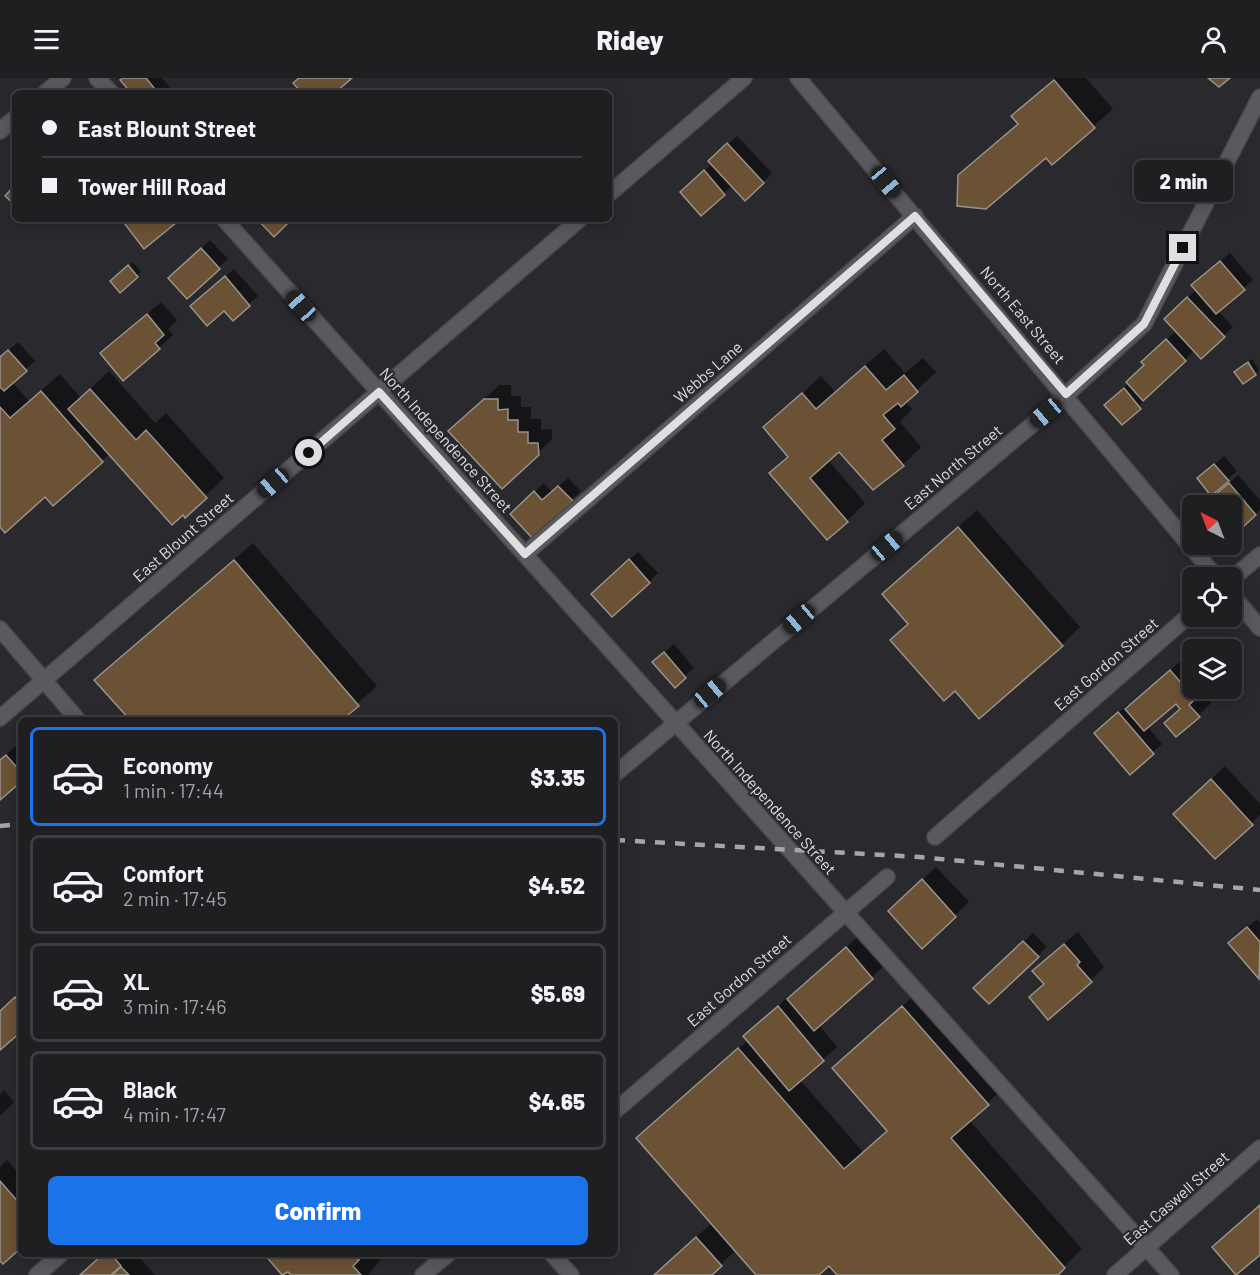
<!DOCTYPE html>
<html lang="en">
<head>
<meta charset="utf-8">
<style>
  :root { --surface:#1f1f22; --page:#2c2c2f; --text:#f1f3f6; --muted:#a1a2a5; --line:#3c3d40; --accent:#1a73e8 }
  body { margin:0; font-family:Barlow,sans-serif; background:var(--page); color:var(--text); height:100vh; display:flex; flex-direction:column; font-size:22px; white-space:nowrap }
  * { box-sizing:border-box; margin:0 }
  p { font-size:20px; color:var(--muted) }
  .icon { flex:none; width:33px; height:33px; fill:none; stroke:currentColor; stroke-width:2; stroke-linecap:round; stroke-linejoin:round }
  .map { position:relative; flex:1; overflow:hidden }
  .details { position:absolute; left:18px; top:639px; width:600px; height:540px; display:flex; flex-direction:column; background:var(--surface); border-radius:9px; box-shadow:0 3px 15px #0003,0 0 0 2px var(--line) }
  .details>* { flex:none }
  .banner { position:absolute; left:12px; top:12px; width:600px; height:132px; border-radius:9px; box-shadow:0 3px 15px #0003,0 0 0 2px var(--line); display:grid; align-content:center; height:132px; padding:0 30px; background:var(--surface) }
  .needle { width:39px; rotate:318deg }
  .buttons { position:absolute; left:1182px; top:417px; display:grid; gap:12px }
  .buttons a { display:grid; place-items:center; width:60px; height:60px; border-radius:9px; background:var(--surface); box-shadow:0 3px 15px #0003,0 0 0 2px var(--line); font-size:30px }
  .end { position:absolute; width:27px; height:27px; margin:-14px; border:8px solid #dfdfe2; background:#111; box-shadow:0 0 0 3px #111 }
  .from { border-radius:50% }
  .bubble { position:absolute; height:42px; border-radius:9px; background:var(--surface); box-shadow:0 3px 15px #0003,0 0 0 2px var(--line); font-size:20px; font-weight:800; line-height:42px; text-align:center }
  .car { position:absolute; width:18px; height:36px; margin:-18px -9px; border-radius:8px; box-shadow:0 0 4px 2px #0007; background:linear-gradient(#222 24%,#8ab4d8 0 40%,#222 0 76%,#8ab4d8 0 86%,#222 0) }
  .banner b { display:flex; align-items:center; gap:21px; height:57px; font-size:22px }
  .banner b+b { border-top:2px solid var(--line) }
  .banner i { width:15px; height:15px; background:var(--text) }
  ul { padding:10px 0 0; list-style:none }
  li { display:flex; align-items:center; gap:18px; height:99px; margin:0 12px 9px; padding:0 18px; border:3px solid var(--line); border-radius:9px }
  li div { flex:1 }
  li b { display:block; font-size:22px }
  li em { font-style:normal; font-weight:800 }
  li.current { border-color:var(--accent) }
  li>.icon { width:54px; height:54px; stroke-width:1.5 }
  .cta { display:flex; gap:12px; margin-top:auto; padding:12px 30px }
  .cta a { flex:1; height:69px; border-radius:9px; background:var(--accent); color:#fff; font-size:24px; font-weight:800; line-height:69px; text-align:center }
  header { display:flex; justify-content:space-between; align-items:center; height:78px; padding:0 30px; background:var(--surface); font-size:27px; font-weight:800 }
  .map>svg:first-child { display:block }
</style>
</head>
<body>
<header><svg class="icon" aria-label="menu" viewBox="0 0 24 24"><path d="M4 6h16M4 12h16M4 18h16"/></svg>Ridey<svg class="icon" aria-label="person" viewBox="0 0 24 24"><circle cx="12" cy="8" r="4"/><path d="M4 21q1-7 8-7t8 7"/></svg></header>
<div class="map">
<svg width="1260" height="1197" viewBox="0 0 1260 1197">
  <rect width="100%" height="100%" fill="#29292e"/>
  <g fill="#0007">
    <polygon points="125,0 162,0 170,9 164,15 133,15"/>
    <polygon points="1055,0 1086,0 1113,31 1052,85 1046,78 960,98 1018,45 1013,38"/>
    <polygon points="737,58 772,95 763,104 732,108 701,136 691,105 712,86 719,74"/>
    <polygon points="210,162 228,181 187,219 179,192"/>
    <polygon points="1230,175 1253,202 1218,233 1233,249 1201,279 1195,272 1122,345 1115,318 1146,287 1152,275 1177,252 1166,241 1197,211 1202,198"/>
    <polygon points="133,184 141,194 120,212 116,199"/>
    <polygon points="234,191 258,218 233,241 225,231 201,219"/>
    <polygon points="161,224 177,242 168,251 173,257 123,301 116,262"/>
    <polygon points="18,264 35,283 12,304 29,323 60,296 81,320 109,293 155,345 166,335 224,400 185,438 110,375 53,426 45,417 0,447 0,280"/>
    <polygon points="884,271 905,295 923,280 936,294 905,323 912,331 900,344 921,369 903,387 840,372 828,382 865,425 847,443 771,396 789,378 765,350 821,298 835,314"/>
    <polygon points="1252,281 1259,292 1243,304 1240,290"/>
    <polygon points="499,307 511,307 511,318 521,318 521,329 531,329 531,341 541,341 541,352 552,351 552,361 537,376 450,353"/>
    <polygon points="1224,378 1237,393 1211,415 1208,392"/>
    <polygon points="1238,397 1260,422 1260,432 1232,457 1232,428 1204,428"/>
    <polygon points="568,400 581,413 533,458 512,436 544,405 552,414"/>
    <polygon points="977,432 1080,549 1062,567 909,545 884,516"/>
    <polygon points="253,465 377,608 339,642 132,642 96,602"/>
    <polygon points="638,474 658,495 649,504 601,507"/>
    <polygon points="674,566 694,590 675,607 663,575"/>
    <polygon points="1184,580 1192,589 1192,610 1203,610 1202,612 1212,624 1198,638 1181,630 1176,624 1147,648 1162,666 1130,695 1105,646 1128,626 1130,628"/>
    <polygon points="20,664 21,702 0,722 0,682"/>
    <polygon points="1225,688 1260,726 1260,737 1215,779 1189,722"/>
    <polygon points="936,789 969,824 922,869 903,820"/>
    <polygon points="1257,841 1260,845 1259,899 1239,856"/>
    <polygon points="1078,854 1104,889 1090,903 1045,905 1048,879"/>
    <polygon points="1033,855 1047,869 989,924 975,910"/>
    <polygon points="860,857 886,886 819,947 837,969 800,1002 863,1074 888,1051 834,990 921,911 1006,1008 969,1042 1082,1171 1056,1197 839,1197 829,1186 817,1197 758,1197 736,1172 710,1197 654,1197 712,1145 638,1060 748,962 745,958 758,945"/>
    <polygon points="21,915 21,952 0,970 0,933"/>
    <polygon points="4,1012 14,1024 0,1038 0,1016"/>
    <polygon points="7,1082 21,1098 21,1168 0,1181 0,1089"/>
    <polygon points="104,1176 136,1176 155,1197 80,1197"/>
    <polygon points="265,1176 377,1176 381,1181 368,1197 293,1197 289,1192 284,1197"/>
  </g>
  <g fill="#6c5235" stroke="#98938e" stroke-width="1.5">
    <polygon points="123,0 146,0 158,15 131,15 120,2"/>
    <polygon points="299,0 352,0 335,15 302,15 293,5"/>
    <polygon points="1208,0 1230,0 1219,9"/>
    <polygon points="1054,2 1095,50 1052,87 1046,80 986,131 957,128 958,97 1018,46 1011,38"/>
    <polygon points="727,65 764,105 745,123 708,83"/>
    <polygon points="704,92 725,117 701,138 680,114"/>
    <polygon points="15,107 15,127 5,118"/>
    <polygon points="121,141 175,141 177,144 144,171"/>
    <polygon points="257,141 292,141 274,159"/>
    <polygon points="201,170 220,191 187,221 168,200"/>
    <polygon points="1220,183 1245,212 1216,236 1191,207"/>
    <polygon points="128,187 138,199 120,215 110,203"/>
    <polygon points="225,198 250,228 233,243 224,233 207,248 190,228"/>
    <polygon points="1187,219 1225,259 1201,281 1164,241"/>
    <polygon points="147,236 164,257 155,265 160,271 123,303 100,275"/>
    <polygon points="1166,261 1186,283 1143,323 1126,304 1144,287 1141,284"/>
    <polygon points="8,272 27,293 4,313 0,309 0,279"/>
    <polygon points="1248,284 1256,297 1243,306 1234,294"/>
    <polygon points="865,288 886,312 904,297 918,314 901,329 898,325 883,337 895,351 882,362 904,388 873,412 839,374 810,400 848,444 827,462 769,395 788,379 763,349 802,315 816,331"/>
    <polygon points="1124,310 1141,331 1122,347 1104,327"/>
    <polygon points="90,311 136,362 146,352 207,420 185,440 183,437 172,447 68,331"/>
    <polygon points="41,313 103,384 53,428 45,419 5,455 0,449 0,329 10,340"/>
    <polygon points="484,321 498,321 498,332 508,331 508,342 518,342 518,354 528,354 528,365 538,365 539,377 502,411 448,353"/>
    <polygon points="1214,386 1229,403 1211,418 1197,400"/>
    <polygon points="1229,405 1256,437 1232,459 1232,428 1202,428"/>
    <polygon points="558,408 573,423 533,461 510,436 534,413 542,422"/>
    <polygon points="958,449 1063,568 979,641 955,613 944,623 890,562 908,546 882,516"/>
    <polygon points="629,481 650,505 612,539 591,516"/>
    <polygon points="234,482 359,628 342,642 130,642 94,602"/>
    <polygon points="664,574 686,600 675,610 652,584"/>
    <polygon points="1170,592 1195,621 1189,627 1200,639 1176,659 1164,645 1180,631 1176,626 1144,653 1125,631"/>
    <polygon points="1118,634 1154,676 1130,697 1094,655"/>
    <polygon points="6,677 21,694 21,704 0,722 0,682"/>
    <polygon points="1211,701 1253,747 1215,781 1173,736"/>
    <polygon points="922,801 956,839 922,871 888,833"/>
    <polygon points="1247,849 1260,864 1259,901 1228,865"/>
    <polygon points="1023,863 1039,879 989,926 973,910"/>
    <polygon points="1064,866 1080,884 1077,887 1092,904 1048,942 1029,919 1044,906 1032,893"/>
    <polygon points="846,869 873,901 814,953 787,921"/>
    <polygon points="15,919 21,926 21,954 0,972 0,933"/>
    <polygon points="778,928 824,983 789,1013 743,958"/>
    <polygon points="902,928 989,1027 951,1060 1065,1190 1058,1197 837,1197 829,1188 819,1197 756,1197 636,1060 738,970 844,1091 887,1053 832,990"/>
    <polygon points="0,1103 21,1127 21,1170 3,1186 0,1183"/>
    <polygon points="1260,1127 1260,1177 1236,1197 1212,1169"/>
    <polygon points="696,1159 722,1188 712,1197 654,1197"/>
    <polygon points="103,1176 111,1176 121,1188 111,1197 80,1197"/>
    <polygon points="264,1176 353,1176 359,1182 353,1188 361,1197 291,1197 288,1194 282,1197"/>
    <polygon points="121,1189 129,1197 112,1197"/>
  </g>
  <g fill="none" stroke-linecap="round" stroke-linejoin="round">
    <g stroke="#47474b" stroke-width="18">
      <g id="minor">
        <polyline points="97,0 111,15"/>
        <polyline points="798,0 1217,500"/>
        <polyline points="45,15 63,0"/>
        <polyline points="0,53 15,40"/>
        <polyline points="609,116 744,0"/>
        <polyline points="224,141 1171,1197"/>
        <polyline points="525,476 915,138"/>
        <polyline points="1232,501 1260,477"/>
        <polyline points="1232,517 1260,550"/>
        <polyline points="0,551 78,642"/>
        <polyline points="0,640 580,141"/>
        <polyline points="615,696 1046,335 1144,246 1260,19"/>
        <polyline points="935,759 1192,535"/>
        <polyline points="615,1033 887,799"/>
        <polyline points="552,1176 571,1197"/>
        <polyline points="37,1197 61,1176"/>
        <polyline points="423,1197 448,1176"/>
        <polyline points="1115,1197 1260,1070"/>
      </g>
    </g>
    <use href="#minor" stroke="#59595e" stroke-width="15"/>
    <g stroke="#a6a6a9" stroke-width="4.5" stroke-dasharray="10 10" stroke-linecap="butt">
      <polyline points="0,748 21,746"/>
      <polyline points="615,762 920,779 1260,812"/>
    </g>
  </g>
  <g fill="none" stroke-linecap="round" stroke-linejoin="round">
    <polyline stroke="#dfdfe2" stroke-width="8" points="309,375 379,314 525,476 915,138 1066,316 1144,246 1183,170"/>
  </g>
  <g text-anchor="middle" stroke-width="4.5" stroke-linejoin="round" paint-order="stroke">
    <g font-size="16" fill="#dfdfe2" stroke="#29292e">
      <text transform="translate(1023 237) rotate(50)" y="6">North East Street</text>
      <text transform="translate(708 294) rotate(-41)" y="6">Webbs Lane</text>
      <text transform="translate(446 362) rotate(48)" y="6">North Independence Street</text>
      <text transform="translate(953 389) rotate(-40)" y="6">East North Street</text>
      <text transform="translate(183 459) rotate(-41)" y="6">East Blount Street</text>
      <text transform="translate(1106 586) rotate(-41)" y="6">East Gordon Street</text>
      <text transform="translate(770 724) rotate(48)" y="6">North Independence Street</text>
      <text transform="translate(739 902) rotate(-41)" y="6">East Gordon Street</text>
      <text transform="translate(1176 1120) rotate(-41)" y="6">East Caswell Street</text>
    </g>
  </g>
</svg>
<div class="buttons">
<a><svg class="needle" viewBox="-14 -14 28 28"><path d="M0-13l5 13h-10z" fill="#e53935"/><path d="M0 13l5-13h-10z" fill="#a1a2a5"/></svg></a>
<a><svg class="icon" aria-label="locate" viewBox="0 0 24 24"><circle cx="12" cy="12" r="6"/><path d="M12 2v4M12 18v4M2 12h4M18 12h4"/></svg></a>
<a><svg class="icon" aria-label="layers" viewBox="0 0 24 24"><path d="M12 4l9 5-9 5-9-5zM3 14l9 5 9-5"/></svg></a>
</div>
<i class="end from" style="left:309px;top:375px"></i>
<i class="end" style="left:1183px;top:170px"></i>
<div class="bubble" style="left:1134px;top:82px;width:99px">2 min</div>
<i class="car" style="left:886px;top:104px;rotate:140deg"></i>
<i class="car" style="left:301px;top:228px;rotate:318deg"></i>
<i class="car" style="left:1046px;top:335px;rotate:230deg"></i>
<i class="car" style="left:273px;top:405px;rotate:229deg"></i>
<i class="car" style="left:887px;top:468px;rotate:50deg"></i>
<i class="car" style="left:799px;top:541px;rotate:230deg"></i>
<i class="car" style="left:710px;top:615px;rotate:50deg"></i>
<div class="banner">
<b><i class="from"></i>East Blount Street</b>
<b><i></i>Tower Hill Road</b>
</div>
<section class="details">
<ul>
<li class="current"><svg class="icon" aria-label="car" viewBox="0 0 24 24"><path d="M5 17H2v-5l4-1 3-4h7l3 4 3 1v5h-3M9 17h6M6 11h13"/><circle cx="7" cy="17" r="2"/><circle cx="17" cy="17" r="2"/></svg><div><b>Economy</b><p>1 min · 17:44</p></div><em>$3.35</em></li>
<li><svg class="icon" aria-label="car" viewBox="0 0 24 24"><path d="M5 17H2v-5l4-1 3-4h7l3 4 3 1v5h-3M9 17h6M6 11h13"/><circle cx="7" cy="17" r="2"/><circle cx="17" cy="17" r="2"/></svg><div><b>Comfort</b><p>2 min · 17:45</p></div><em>$4.52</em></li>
<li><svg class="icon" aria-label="car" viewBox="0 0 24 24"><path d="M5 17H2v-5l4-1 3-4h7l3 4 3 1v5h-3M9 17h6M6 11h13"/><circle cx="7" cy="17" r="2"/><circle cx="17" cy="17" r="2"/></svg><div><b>XL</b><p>3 min · 17:46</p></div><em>$5.69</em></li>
<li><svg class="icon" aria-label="car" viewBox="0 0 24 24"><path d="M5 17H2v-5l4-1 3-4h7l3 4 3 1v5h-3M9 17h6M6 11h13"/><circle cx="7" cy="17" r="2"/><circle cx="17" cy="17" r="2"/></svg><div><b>Black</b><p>4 min · 17:47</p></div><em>$4.65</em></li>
</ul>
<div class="cta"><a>Confirm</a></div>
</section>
</div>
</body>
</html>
